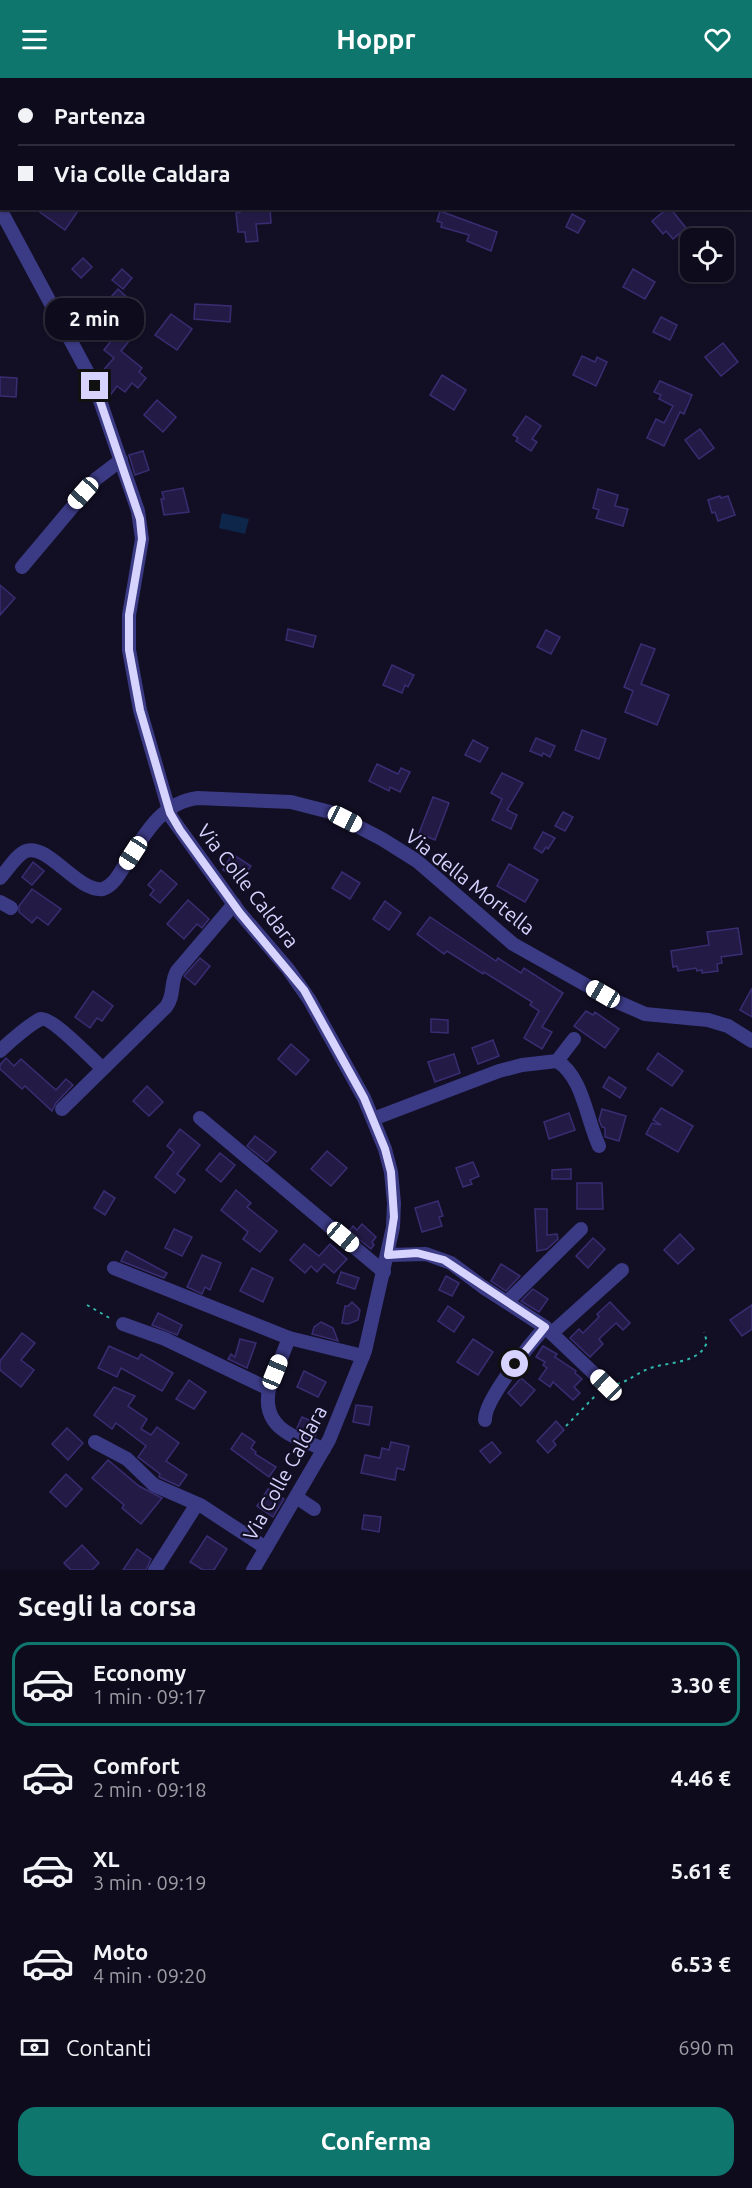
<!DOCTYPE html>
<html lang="it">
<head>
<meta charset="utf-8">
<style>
  :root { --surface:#0e0b1c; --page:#171425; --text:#f1f3f6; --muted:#9b9ba3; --line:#2e2b3b; --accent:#0f766e }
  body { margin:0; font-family:Ubuntu,sans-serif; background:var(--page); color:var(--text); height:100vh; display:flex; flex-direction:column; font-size:22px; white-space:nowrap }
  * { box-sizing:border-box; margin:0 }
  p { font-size:20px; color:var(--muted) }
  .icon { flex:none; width:33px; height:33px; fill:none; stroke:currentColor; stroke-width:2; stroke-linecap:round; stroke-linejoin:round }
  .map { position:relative; height:1492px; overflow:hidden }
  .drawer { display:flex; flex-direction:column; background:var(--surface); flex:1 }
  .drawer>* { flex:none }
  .hud { position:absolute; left:0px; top:0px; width:753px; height:132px; box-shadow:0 2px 4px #0004,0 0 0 2px var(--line); display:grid; align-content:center; height:132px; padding:0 18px; background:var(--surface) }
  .fabs { position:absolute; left:680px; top:150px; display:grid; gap:12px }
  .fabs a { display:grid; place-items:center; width:54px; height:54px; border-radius:12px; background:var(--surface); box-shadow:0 2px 4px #0004,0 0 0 2px var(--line); font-size:30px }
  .end { position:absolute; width:27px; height:27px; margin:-14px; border:8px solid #d7d3ff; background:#111; box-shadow:0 0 0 3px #111 }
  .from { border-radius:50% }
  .bubble { position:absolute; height:42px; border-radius:18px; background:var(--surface); box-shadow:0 2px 4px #0004,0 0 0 2px var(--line); font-size:20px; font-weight:700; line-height:42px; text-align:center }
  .car { position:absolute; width:18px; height:36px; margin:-18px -9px; border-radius:8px; box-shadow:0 0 4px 2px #0007; background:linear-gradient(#fff 24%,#345 0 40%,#fff 0 76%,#345 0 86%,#fff 0) }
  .hud b { display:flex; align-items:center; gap:21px; height:57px; font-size:22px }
  .hud b+b { border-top:2px solid var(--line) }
  .hud i { width:15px; height:15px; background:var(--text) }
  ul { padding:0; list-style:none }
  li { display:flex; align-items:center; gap:18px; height:84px; margin:0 12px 9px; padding:0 6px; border:3px solid transparent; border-radius:18px }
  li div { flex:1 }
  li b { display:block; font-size:22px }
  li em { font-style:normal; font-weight:700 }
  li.current { border-color:var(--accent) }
  li>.icon { width:54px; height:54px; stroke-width:1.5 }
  h2 { padding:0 18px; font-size:27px; line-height:72px }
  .pay { display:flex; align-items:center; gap:15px; height:66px; padding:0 18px; font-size:22px }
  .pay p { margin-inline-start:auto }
  .primary-button { display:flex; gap:12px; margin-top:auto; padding:12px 18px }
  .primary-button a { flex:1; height:69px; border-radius:18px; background:var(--accent); color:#fff; font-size:24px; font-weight:700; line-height:69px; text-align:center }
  header { display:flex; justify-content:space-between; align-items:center; height:78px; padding:0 18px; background:var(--accent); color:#fff; font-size:27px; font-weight:700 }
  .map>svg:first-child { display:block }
</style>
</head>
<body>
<header><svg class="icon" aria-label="menu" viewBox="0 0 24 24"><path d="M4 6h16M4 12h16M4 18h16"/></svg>Hoppr<svg class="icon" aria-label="heart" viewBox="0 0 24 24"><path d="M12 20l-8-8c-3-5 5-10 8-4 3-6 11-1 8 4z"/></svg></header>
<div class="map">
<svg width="752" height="1492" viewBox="0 0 752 1492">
  <rect width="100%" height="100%" fill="#120f25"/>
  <polygon fill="#0e264a" points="222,435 249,441 245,456 219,450"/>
  <g fill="#231b46" stroke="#392d72" stroke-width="1.5">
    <polygon points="34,130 80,130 65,152"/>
    <polygon points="241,130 270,130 271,145 256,146 258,163 246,164 245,154 238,154 236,135 241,134"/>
    <polygon points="668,130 670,130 686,150 673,161 666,153 663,156 652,143"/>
    <polygon points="440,133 497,154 491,173 467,163 469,157 441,149 442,145 437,143"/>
    <polygon points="572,136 585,143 578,155 566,149"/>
    <polygon points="83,180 92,189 81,200 72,191"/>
    <polygon points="122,191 132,200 123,211 112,202"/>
    <polygon points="633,191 655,204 645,221 623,209"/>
    <polygon points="118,211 132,224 118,239 104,227"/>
    <polygon points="195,226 231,228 230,244 194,241"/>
    <polygon points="171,236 192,251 177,272 155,257"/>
    <polygon points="661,239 677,247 670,262 653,254"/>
    <polygon points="118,254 129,263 121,273 142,290 139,294 146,300 138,310 132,305 125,314 117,308 111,316 106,311 104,306 107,302 100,296 114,280 104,272"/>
    <polygon points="723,265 738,284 721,298 705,279"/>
    <polygon points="582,278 595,284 597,279 607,284 596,308 573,297"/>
    <polygon points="442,297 466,312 454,332 430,317"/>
    <polygon points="0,299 17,300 16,319 0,318"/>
    <polygon points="660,303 692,317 684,336 680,334 664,368 647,360 656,341 664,345 673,328 659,321 661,317 654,314"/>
    <polygon points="157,322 176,339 163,354 144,337"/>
    <polygon points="526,338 541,348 532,361 537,364 531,373 516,363 518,360 513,357"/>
    <polygon points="700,351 714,370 699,381 685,362"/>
    <polygon points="143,373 149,392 135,397 129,377"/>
    <polygon points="183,410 189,434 164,437 161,421 164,421 162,414"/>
    <polygon points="598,411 618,417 615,428 628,431 623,448 596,440 599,432 593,430"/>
    <polygon points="720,418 721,420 728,418 735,437 718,443 715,434 712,435 708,422"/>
    <polygon points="0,507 15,520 0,537"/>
    <polygon points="288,551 316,558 313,569 286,562"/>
    <polygon points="546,552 560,559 551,576 537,569"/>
    <polygon points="641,566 655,571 641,606 669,617 657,647 625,634 633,613 624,609"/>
    <polygon points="392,587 414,597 408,609 405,607 402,615 383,607"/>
    <polygon points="582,652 606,661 599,681 575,672"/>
    <polygon points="536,660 555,668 550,679 543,675 542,678 530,673"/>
    <polygon points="473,662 488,670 480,684 465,677"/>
    <polygon points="377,686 398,696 401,690 410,694 400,714 390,709 389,713 369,703"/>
    <polygon points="502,695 523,705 507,732 517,737 511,751 492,742 502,721 491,715"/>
    <polygon points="433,719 449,725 435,762 419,755"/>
    <polygon points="563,734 573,739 565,753 555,748"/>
    <polygon points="543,754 555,760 548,771 546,769 542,775 534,770"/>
    <polygon points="232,776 251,788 241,803 223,792"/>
    <polygon points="33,784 44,793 32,807 22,799"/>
    <polygon points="509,786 538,802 525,824 497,808"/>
    <polygon points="161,792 177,806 160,825 150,817 154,812 148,807"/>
    <polygon points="342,794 360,805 350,821 332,810"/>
    <polygon points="32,811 61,831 48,847 37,839 32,845 19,834 19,828"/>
    <polygon points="188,822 209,841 202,850 197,846 184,861 167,846"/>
    <polygon points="385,823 401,835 389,852 373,841"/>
    <polygon points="430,839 496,883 498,880 521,895 524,890 563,915 542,949 552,954 542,971 524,960 539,933 530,927 532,924 484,894 483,896 447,873 444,876 417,856"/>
    <polygon points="738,850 742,876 721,879 722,885 717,886 718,893 702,895 702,892 697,893 696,890 678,893 677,888 673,889 671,873 709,867 707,854"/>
    <polygon points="200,880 210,888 195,907 184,898"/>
    <polygon points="752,910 752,939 740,932"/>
    <polygon points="93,913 113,928 102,943 97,940 90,950 75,939"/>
    <polygon points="586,933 593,937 595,934 619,951 605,970 574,948"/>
    <polygon points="431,941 448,942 448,955 431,954"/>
    <polygon points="493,962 499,978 478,986 472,970"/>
    <polygon points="291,966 309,982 296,997 278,981"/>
    <polygon points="658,975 683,993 672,1008 647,991"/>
    <polygon points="454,976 460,995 435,1004 428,984"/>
    <polygon points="6,980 14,988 21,981 56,1012 66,1001 73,1007 56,1025 52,1033 25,1008 22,1011 0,991 0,987"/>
    <polygon points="609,999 626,1010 620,1020 603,1009"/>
    <polygon points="147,1008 163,1024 149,1038 133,1023"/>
    <polygon points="661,1030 693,1048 678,1074 646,1056 652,1045 661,1047 653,1042"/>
    <polygon points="602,1031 626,1038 619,1063 605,1059 605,1050 602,1049 599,1042"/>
    <polygon points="569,1035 575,1052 549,1061 544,1044"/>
    <polygon points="180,1051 200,1067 177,1096 185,1102 175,1115 155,1099 174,1074 167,1068"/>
    <polygon points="255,1058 276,1074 267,1084 247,1068"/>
    <polygon points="327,1073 347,1090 331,1108 311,1091"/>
    <polygon points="220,1075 235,1087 221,1104 206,1092"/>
    <polygon points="473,1084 479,1098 470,1102 472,1106 463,1109 456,1090"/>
    <polygon points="571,1091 571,1101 552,1101 552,1092"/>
    <polygon points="577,1105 602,1105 603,1131 577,1131"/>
    <polygon points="236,1112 251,1125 247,1129 277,1153 260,1174 243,1161 248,1154 221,1132"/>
    <polygon points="104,1113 115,1120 105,1137 94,1130"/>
    <polygon points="438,1123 443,1138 439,1139 442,1148 422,1154 415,1130"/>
    <polygon points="535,1131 547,1131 547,1157 557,1156 558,1161 547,1171 537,1173"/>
    <polygon points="362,1146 376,1159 372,1164 374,1167 371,1171 349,1153 353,1148 357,1152"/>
    <polygon points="174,1151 192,1159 182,1178 165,1170"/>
    <polygon points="680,1156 694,1171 678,1186 664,1172"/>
    <polygon points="593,1160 605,1171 588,1190 576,1178"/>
    <polygon points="304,1166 319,1178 330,1166 347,1181 334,1195 324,1186 317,1194 311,1188 305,1195 290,1182"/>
    <polygon points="126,1173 167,1195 164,1200 121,1183"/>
    <polygon points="202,1177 221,1185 210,1212 205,1209 202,1216 187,1209"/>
    <polygon points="501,1186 520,1198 506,1213 491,1203"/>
    <polygon points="252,1190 273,1200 263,1224 240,1213"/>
    <polygon points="341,1194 359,1200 355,1211 337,1205"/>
    <polygon points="446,1198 459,1205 452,1218 439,1212"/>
    <polygon points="533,1211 548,1221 539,1234 521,1223"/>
    <polygon points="352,1224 360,1232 358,1242 348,1246 342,1245 345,1228 348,1228"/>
    <polygon points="610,1224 630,1245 623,1252 616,1245 599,1261 603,1266 590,1279 570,1260 579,1251 583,1255 599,1239 597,1236"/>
    <polygon points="752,1227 752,1251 742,1258 730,1242"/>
    <polygon points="448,1228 464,1239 454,1254 438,1243"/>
    <polygon points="158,1235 182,1247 177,1257 152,1247"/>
    <polygon points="321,1244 333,1250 338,1263 312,1256 314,1249"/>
    <polygon points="22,1255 35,1265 21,1282 34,1292 21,1309 0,1292 0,1283"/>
    <polygon points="240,1261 256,1265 247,1290 228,1281 231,1276 235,1279"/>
    <polygon points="473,1261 493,1274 478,1297 457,1284"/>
    <polygon points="109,1268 138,1281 141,1276 173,1295 162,1313 121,1290 117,1299 98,1290"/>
    <polygon points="543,1268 557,1276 555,1279 576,1293 575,1295 582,1301 574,1309 580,1315 573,1322 553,1304 550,1309 539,1301 547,1290 543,1287 545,1284 536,1279"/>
    <polygon points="304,1293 326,1304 318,1319 297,1309"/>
    <polygon points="521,1300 535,1312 521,1328 508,1315"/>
    <polygon points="189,1302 206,1314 194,1331 176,1321"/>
    <polygon points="114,1309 135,1318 128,1328 147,1341 141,1351 151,1357 157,1349 179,1365 166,1383 187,1397 179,1408 159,1399 160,1396 138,1379 146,1368 116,1345 112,1351 94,1337"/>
    <polygon points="356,1327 372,1329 369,1347 353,1344"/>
    <polygon points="302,1339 320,1347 315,1358 297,1350"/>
    <polygon points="556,1343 564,1352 553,1363 556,1367 548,1375 537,1363"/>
    <polygon points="67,1350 83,1365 68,1382 52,1366"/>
    <polygon points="242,1355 255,1364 251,1370 256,1374 255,1376 276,1389 269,1399 231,1371"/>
    <polygon points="391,1364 409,1368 404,1392 397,1390 395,1402 361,1395 365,1377 380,1380 382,1370 389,1372"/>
    <polygon points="492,1364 501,1375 490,1385 480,1373"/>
    <polygon points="108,1382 139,1408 162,1420 141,1446 122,1430 124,1427 92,1400"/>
    <polygon points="66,1396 82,1411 66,1429 50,1414"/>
    <polygon points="268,1411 284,1421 273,1439 257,1428"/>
    <polygon points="364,1437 381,1439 379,1454 362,1451"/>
    <polygon points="207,1458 227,1471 214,1492 203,1492 190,1484"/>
    <polygon points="82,1467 99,1485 92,1492 71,1492 64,1485"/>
    <polygon points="137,1471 151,1481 146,1492 123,1492"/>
  </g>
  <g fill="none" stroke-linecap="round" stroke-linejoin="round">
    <g stroke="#2fb7ac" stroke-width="2" stroke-dasharray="3 4.5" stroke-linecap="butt">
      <polyline points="87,1227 113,1242"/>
      <path d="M617 1306C629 1303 637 1295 648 1291 667 1283 699 1287 707 1264L704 1254"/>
      <polyline points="566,1348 597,1316"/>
    </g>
    <g stroke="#3b3a84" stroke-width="14">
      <polyline points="0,15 2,14"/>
      <polyline points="0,131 95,308 138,433 142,461 129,537 129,572 140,632 171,739 240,835 288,891 309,921 364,1020 385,1071 391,1094 394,1125 393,1149 365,1273 329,1362 253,1492"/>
      <polyline points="22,489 96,401 121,382"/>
      <path d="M0 800C7 793 16 777 26 773 48 765 77 814 103 811 114 807 119 796 125 787 143 759 161 724 198 720L291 724 330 734 382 761 417 783 513 866 611 921 645 936 708 942 728 948 752 963"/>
      <polyline points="0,824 11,830"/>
      <path d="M0 973C7 966 32 944 41 941 52 939 92 981 102 990"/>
      <path d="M557 983C583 999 586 1040 599 1068"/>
      <path d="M62 1031 166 929C175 917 170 905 177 893L234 826"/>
      <polyline points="200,1040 384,1194"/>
      <polyline points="373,1041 499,993 522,987 557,983 574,961"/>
      <polyline points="388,1177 426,1176 451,1185 483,1209 545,1249 606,1307"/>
      <polyline points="114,1190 289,1260"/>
      <polyline points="507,1224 581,1151"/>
      <polyline points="123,1246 165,1261 269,1311 289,1260 363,1278"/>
      <polyline points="552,1255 622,1192"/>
      <path d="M269 1311C261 1351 295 1359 324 1371"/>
      <path d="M485 1342C484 1322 531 1265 545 1249"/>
      <polyline points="95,1364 127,1381 154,1407 202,1428 266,1470"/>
      <polyline points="296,1419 314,1431"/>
      <polyline points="155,1492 197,1426"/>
    </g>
  </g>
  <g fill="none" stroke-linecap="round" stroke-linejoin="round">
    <polyline stroke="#d7d3ff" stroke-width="8" points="95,308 140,441 142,461 129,537 129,572 140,632 170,735 180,752 240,835 304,912 364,1020 385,1071 391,1094 394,1139 388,1177 417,1175 444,1182 545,1249 515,1286"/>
  </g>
  <g text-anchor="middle" stroke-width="4.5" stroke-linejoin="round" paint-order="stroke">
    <g font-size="20" fill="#d7d3ff" stroke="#120f25">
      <text transform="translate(470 804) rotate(38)" y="7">Via della Mortella</text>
      <text transform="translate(248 808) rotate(52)" y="7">Via Colle Caldara</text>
      <text transform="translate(285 1395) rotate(-61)" y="7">Via Colle Caldara</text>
    </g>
  </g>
</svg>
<div class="fabs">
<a><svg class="icon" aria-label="locate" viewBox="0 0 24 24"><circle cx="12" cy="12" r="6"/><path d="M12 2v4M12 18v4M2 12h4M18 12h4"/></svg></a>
</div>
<i class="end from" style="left:515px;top:1286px"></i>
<i class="end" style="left:95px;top:308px"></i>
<div class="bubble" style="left:45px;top:220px;width:99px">2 min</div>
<i class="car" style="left:83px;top:415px;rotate:222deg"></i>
<i class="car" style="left:345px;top:741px;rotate:117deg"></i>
<i class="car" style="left:133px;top:775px;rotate:213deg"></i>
<i class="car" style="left:603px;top:916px;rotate:300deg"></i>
<i class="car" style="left:343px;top:1159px;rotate:130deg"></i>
<i class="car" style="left:275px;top:1294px;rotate:22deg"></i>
<i class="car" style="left:606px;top:1307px;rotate:314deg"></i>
<div class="hud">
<b><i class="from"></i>Partenza</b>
<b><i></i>Via Colle Caldara</b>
</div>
</div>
<section class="drawer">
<h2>Scegli la corsa</h2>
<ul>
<li class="current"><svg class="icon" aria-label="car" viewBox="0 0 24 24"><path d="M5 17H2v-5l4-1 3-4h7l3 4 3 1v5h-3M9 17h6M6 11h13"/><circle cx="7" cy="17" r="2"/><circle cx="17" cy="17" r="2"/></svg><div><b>Economy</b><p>1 min · 09:17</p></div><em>3.30 €</em></li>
<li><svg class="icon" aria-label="car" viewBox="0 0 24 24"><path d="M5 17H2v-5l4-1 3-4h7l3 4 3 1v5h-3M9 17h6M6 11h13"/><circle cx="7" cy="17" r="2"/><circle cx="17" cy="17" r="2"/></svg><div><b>Comfort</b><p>2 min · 09:18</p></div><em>4.46 €</em></li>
<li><svg class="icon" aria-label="car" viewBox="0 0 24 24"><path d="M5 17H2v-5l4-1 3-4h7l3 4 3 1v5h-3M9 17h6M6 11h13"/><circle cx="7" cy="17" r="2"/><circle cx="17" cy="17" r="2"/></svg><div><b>XL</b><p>3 min · 09:19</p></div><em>5.61 €</em></li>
<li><svg class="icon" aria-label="car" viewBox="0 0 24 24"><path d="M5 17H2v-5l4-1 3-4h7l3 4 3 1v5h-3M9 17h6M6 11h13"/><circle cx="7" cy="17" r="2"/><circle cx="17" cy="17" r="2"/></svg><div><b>Moto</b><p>4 min · 09:20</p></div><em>6.53 €</em></li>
</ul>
<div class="pay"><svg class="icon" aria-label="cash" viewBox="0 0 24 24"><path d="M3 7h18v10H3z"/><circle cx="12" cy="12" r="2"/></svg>Contanti<p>690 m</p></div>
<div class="primary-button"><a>Conferma</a></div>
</section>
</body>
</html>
